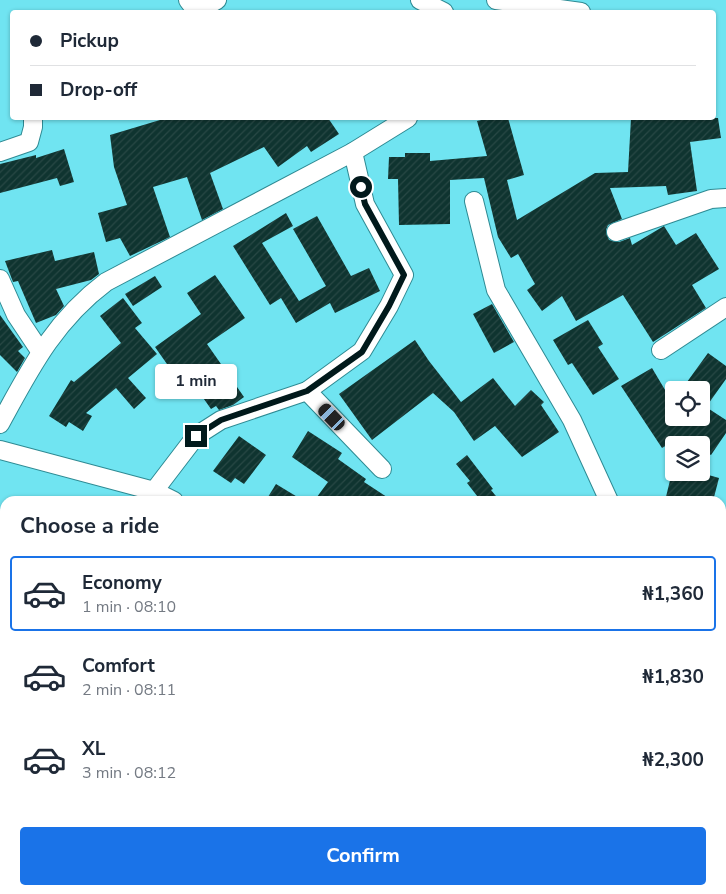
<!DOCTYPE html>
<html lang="en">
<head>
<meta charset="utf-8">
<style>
  :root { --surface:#fff; --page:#f6f6f7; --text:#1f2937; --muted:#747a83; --line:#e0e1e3; --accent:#1a73e8 }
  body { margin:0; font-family:"Nunito Sans",sans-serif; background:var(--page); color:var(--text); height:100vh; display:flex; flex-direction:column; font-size:19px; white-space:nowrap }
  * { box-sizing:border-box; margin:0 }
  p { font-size:16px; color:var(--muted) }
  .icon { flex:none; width:28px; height:28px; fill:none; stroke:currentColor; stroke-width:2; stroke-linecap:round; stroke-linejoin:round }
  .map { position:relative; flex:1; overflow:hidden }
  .sheet { position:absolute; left:0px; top:496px; width:726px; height:399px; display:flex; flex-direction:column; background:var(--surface); border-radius:15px 15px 0 0; box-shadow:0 1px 4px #0004 }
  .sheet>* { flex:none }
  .top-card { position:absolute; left:10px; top:10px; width:706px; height:110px; border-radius:5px; box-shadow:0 1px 4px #0004; display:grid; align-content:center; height:110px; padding:0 20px; background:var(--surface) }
  .fabs { position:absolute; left:665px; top:381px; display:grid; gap:10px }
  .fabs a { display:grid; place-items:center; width:45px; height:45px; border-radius:5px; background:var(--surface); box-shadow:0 1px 4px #0004; font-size:25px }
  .end { position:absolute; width:22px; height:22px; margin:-11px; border:6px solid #01191b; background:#fff; box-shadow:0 0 0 2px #fff }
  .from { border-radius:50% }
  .bubble { position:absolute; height:35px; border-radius:5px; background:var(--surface); box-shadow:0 1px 4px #0004; font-size:16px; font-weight:700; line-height:35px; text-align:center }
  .car { position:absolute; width:15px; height:30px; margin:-15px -8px; border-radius:6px; box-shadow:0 0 4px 1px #0007; background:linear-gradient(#222 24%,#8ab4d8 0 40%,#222 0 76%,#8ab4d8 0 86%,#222 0) }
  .top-card b { display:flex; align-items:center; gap:18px; height:48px; font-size:19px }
  .top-card b+b { border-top:1px solid var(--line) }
  .top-card i { width:12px; height:12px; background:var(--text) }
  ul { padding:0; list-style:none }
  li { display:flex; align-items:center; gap:15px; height:75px; margin:0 10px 8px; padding:0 10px; border:2px solid transparent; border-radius:5px }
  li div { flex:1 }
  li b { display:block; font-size:19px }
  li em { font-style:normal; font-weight:700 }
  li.selected { border-color:var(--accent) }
  li>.icon { width:45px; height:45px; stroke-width:1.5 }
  h2 { padding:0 20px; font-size:22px; line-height:60px }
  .cta { display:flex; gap:10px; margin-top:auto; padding:10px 20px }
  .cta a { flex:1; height:58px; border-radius:5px; background:var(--accent); color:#fff; font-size:20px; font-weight:700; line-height:58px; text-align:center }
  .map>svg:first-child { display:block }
</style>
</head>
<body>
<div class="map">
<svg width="726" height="894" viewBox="0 0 726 894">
  <defs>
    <pattern id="building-hatch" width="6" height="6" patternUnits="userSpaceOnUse" patternTransform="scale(1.25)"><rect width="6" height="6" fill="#0f3430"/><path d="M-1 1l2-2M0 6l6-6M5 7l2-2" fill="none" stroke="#284845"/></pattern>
  </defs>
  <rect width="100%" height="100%" fill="#70e4f1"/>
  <g fill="url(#building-hatch)">
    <polygon points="160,118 328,118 339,134 311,152 307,146 278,167 264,147 210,173 223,209 202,220 187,177 153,187 170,237 130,256 120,238 106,242 98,213 127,205 114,167 110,135 160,120"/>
    <polygon points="490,118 508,118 524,175 507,180 517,220 595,173 628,172 631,118 718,118 721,138 690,142 697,191 668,195 666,186 610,188 622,219 608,225 606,230 609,240 619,242 630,238 632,245 664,226 676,245 696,233 719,269 692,285 706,308 653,342 623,295 576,321 562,296 542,311 527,290 535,284 518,254 511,258 498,237 484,178 450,180 450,224 399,225 398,179 388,179 389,157 405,157 405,153 430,153 430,161 487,156 477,121"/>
    <polygon points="64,149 74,182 60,186 57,178 0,193 0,164 36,155 36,158"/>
    <polygon points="286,213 293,226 262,243 299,301 326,286 293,229 317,216 351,276 369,268 380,291 335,313 330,303 296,323 281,298 270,305 233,246"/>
    <polygon points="52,250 55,261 94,252 99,274 91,280 56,289 64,306 56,315 36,323 18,281 13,282 5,261"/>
    <polygon points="215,275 245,318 207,344 244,397 233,405 219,410 216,406 211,409 182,368 174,374 155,347 201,314 187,293"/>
    <polygon points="155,276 162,287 133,306 125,294"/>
    <polygon points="123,298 142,323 135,328 157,354 128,378 146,398 134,409 116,388 86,413 92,416 83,431 69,422 66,427 49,416 71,380 74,382 121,343 100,316"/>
    <polygon points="492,304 514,342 494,353 473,314"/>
    <polygon points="0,315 23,347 18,351 25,358 17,372 0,355"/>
    <polygon points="588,320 603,344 598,347 619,379 593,395 572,363 568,365 553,340"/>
    <polygon points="415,340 429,361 461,402 493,378 515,406 531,390 544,402 541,405 559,432 522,457 495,426 474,441 454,412 433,393 372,440 339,394"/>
    <polygon points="708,353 726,366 726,379 706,407 726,420 726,433 711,455 701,449 701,445 696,445 682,436 662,448 621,386 652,368 674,405 674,418 701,418 701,390 687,382"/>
    <polygon points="308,431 342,453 338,459 366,479 364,482 393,501 314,501 328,482 292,457"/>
    <polygon points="239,436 266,455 244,484 235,478 231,483 213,471"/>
    <polygon points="467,455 493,489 491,490 500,501 481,501 467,483 470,481 456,464"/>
    <polygon points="672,472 698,472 719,478 713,501 665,501"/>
    <polygon points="276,484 304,501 275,501 268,497"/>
  </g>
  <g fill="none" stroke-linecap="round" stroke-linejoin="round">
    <g stroke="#2e8a93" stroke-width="20">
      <g id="minor">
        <polyline points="188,0 197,12"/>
        <polyline points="420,0 444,12"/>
        <polyline points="496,0 581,12"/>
        <polyline points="196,12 217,0"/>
        <polyline points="0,152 29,142 33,127 33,118"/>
        <polyline points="474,201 496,290 572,420 609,501"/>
        <polyline points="616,232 711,199 726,198"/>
        <polyline points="0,279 16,315 40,351"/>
        <polyline points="661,350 726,307"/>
        <polyline points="307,391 362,351 389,306 404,275 365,204 353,152"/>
        <path d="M0 424C30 369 54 321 106 282L353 152 408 118"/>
        <polyline points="0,450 154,491 174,501"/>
        <polyline points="154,491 196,436 221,420 307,391 382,469"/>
        <polyline points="721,728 726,730"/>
        <polyline points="0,762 5,763"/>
        <polyline points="0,814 5,810"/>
        <polyline points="136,890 138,894"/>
        <polyline points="213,894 215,892 229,893 246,890"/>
        <polyline points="592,894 594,890"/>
      </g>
    </g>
    <use href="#minor" stroke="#fff" stroke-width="18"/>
  </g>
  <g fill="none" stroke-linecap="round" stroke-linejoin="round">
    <polyline stroke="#01191b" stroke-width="6" points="196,436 221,420 307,391 362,352 389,306 404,275 365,204 361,187"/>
  </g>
</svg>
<div class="fabs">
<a><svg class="icon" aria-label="locate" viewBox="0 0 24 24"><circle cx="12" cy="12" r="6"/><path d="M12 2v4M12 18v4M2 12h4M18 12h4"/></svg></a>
<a><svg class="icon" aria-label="layers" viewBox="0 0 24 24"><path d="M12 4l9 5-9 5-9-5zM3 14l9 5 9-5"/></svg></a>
</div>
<i class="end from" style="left:361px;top:187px"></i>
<i class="end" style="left:196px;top:436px"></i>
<div class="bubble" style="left:155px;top:364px;width:82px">1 min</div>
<i class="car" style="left:332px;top:417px;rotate:316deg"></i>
<div class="top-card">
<b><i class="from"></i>Pickup</b>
<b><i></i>Drop-off</b>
</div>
<section class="sheet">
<h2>Choose a ride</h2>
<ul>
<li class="selected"><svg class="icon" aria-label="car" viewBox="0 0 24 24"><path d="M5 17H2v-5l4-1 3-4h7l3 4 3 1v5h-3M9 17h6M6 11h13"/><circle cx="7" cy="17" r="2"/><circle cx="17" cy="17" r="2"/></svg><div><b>Economy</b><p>1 min · 08:10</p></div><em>₦1,360</em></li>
<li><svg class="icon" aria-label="car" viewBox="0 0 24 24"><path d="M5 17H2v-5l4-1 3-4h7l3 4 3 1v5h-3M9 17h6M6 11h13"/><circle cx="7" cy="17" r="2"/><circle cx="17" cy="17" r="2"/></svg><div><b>Comfort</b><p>2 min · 08:11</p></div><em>₦1,830</em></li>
<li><svg class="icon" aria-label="car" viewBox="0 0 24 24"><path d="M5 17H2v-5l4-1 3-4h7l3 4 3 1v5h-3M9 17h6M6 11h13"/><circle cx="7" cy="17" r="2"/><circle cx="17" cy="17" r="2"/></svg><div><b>XL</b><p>3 min · 08:12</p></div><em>₦2,300</em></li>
</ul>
<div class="cta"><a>Confirm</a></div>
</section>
</div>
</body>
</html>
